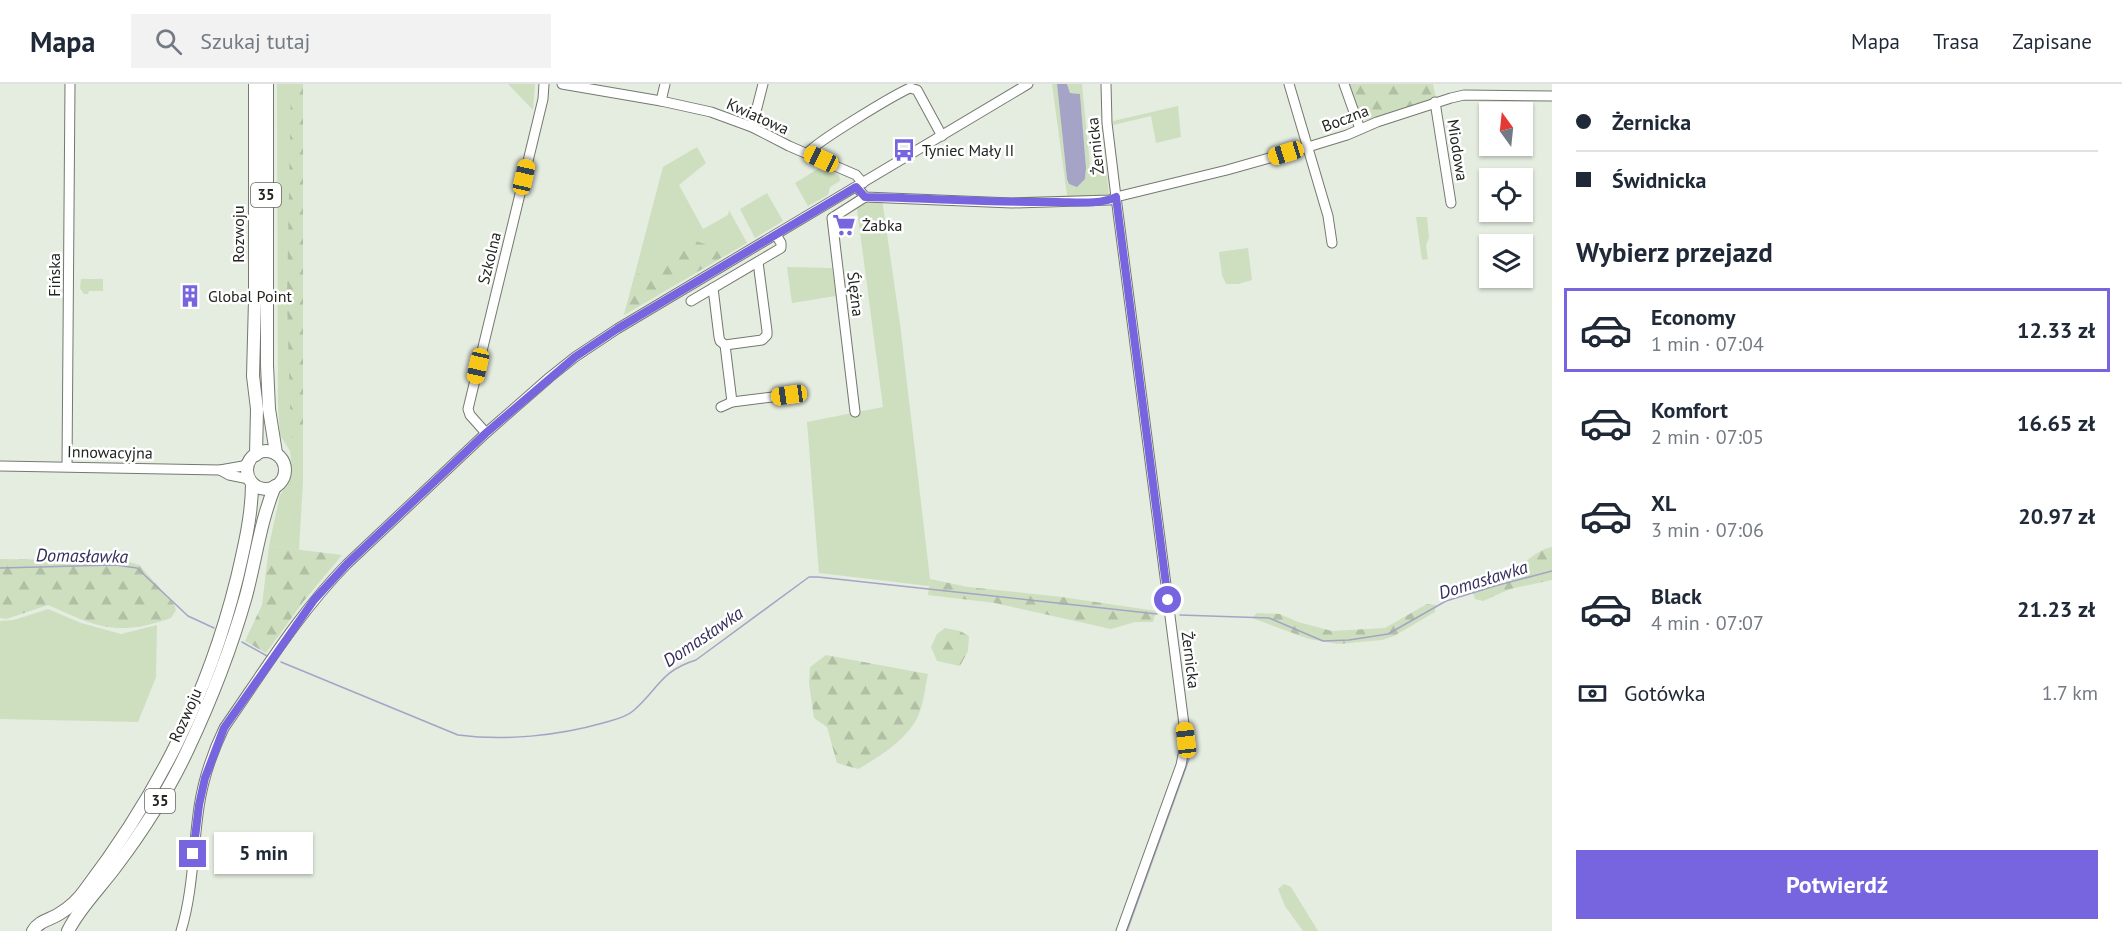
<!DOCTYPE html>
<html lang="pl">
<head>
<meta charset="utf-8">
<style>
  :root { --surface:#fff; --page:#f2f2f3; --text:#1f2937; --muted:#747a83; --line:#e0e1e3; --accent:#7764df }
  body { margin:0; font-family:"PT Sans",sans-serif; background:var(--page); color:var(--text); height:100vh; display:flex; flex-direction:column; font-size:22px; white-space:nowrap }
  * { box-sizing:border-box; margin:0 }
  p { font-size:20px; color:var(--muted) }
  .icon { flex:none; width:33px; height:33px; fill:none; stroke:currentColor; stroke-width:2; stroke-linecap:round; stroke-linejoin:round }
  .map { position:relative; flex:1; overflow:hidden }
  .panel { display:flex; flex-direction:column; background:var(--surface); width:570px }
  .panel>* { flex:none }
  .hud { display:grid; align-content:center; height:132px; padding:0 24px; background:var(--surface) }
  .needle { width:39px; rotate:345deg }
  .tools { position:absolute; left:1479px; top:18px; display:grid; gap:12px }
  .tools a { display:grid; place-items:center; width:54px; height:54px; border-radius:0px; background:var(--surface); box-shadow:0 2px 4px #0004; font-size:30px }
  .end { position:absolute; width:27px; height:27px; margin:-14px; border:8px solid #7764df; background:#fff; box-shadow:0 0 0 3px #fff }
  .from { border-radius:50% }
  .bubble { position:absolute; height:42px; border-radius:0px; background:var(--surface); box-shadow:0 2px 4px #0004; font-size:20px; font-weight:800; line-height:42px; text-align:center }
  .car { position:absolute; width:18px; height:36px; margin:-18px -9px; border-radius:8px; box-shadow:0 0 4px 2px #0007; background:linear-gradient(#f5c518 24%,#345 0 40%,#f5c518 0 76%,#345 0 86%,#f5c518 0) }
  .hud b { display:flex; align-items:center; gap:21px; height:57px; font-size:22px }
  .hud b+b { border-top:2px solid var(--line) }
  .hud i { width:15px; height:15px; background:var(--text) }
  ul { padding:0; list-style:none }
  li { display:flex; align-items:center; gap:18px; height:84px; margin:0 12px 9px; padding:0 12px; border:3px solid transparent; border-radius:0px }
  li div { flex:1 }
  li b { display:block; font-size:22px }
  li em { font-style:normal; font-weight:800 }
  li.current { border-color:var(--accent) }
  li>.icon { width:54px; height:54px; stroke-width:1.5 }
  h2 { padding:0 24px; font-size:27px; line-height:72px }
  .pay { display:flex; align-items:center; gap:15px; height:66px; padding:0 24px; font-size:22px }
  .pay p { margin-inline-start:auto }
  .action { display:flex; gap:12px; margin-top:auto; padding:12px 24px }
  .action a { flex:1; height:69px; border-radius:0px; background:var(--accent); color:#fff; font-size:24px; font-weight:800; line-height:69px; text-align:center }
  header { display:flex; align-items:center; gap:36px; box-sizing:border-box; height:84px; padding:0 30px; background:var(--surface); border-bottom:2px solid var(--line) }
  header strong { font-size:28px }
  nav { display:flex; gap:33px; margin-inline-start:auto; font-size:21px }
  .search { width:420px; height:54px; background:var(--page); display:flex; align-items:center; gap:15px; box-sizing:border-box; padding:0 21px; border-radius:0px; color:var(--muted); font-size:22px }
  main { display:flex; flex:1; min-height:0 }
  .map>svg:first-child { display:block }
</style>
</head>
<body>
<header>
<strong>Mapa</strong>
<div class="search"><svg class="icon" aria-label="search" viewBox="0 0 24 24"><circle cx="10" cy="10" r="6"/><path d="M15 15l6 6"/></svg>Szukaj tutaj</div>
<nav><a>Mapa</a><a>Trasa</a><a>Zapisane</a></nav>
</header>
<main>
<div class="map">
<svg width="1552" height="847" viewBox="0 0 1552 847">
  <defs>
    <pattern id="forest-firs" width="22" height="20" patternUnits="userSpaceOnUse" patternTransform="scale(1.5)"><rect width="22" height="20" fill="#cedfbf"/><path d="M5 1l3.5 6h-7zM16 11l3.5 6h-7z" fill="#b1bfa4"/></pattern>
  </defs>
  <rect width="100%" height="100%" fill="#e5ece0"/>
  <g fill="#cedfbf">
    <polygon points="277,0 303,0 303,397 299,466 269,462 280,411 289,397 292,386 290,367 280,351 278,321"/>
    <polygon points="508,0 535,0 533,26"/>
    <polygon points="1052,0 1057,0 1067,95 1085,95 1086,84 1080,10 1070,9 1067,0 1082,0 1090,82 1106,81 1109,112 1069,115 1067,111"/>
    <polygon points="1178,22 1181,53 1156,59 1151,32 1113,41 1113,37"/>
    <polygon points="697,63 706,79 679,101 703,145 728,131 729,126 747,159 624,231 663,83"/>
    <polygon points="821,83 839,91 840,97 830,103 828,111 808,122 795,99"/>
    <polygon points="767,109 783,137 755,154 740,125"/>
    <polygon points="872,115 882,115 900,240 930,495 929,502 819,489 807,338 883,323 857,125"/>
    <polygon points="1416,133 1427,133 1429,154 1426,161 1428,175 1422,176"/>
    <polygon points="1248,164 1252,196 1238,200 1226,200 1222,191 1219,168"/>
    <polygon points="787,183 832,184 836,212 792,219"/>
    <polygon points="81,195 103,195 103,207 89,207 88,210 84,210 80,204"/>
    <polygon points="48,525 81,539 121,550 157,541 156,593 138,638 0,635 0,537 14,536"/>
    <polygon points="1284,800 1291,803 1318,847 1303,847 1285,822 1278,805"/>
  </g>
  <g fill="url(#forest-firs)">
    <polygon points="291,0 303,0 303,362 291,353 287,216"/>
    <polygon points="1347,0 1433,0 1436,14 1367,36 1359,36"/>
    <polygon points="696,157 729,169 624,231 635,192"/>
    <polygon points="269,462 342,471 303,518 266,569 245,557 262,521"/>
    <path d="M1552 463V496L1510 505 1483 517 1475 515 1472 506C1483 499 1495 497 1507 491 1524 482 1533 467 1552 463Z"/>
    <path d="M0 475 126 477 139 481 174 520 176 526 171 534C116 553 98 543 48 521L6 535 0 534Z"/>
    <polygon points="930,495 968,503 1062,513 1156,527 1153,538 1135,538 1111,545 995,519 928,511"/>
    <polygon points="1427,520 1436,521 1435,528 1394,552 1382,556 1338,560 1309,555 1252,534 1257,529 1280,530 1298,538 1332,547 1385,544"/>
    <polygon points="945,544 960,547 969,552 968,567 960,582 937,577 931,563 937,550"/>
    <path d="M826 571 928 590C925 603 924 619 918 632 908 655 879 673 858 685L837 679 827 643 814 634 809 599 810 583Z"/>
  </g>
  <polygon fill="#a5a4c6" points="1057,0 1067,0 1070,9 1080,10 1086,84 1085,95 1077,103 1069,100 1067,95"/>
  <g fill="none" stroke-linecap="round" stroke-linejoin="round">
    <g stroke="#a5a4c6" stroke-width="1.5">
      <polyline points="0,484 115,481 137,484 188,532 214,544"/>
      <polyline points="1180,531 1269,534 1323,557 1349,556 1388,550 1446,517 1495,502 1552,487"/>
      <polyline points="242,558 267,572"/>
      <path d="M281 578 458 651C505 657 557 652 603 639 613 636 625 634 633 627 658 606 660 587 696 576L809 493H818L1157 530"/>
      <polyline points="1127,847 1189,675"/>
    </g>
    <g stroke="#74796f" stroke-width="11">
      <g id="minor">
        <polyline points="562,0 661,17 711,28 752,43 789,62 856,91 863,99"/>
        <polyline points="1106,0 1107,39 1116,113 1186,656 1181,681 1121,847"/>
        <polyline points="1289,0 1328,132 1332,159"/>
        <polyline points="1344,0 1360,45"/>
        <polyline points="661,17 665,0"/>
        <polyline points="1435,18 1451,119"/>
        <polyline points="752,43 763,0"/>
        <path d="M808 69C814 59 894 11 910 4L917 6 942 52"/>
        <polyline points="857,103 865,113 1012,119 1110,116 1116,113 1227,86 1308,63 1347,51 1377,38 1451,14 1464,11 1552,12"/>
        <polyline points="713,204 719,253 720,257 725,261 762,256 767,251 767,247 758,178"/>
        <polyline points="691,217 781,164 781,159 776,151"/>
        <polyline points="725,261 732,318"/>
        <polyline points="721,323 732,318 789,311"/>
        <polyline points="855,328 832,134 865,113"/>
        <polyline points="486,349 470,331 468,325 543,15 544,0"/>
        <polyline points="0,382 220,386 243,382 250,377"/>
        <polyline points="67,382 70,0"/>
        <polyline points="220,386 229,391 249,395"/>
        <path d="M181 847C193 808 193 764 199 723 203 696 212 669 224 644 263 588 299 529 347 480L486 349 550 293 575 273 617 245 1028 0"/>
      </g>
    </g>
    <g stroke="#74796f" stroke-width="14">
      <g id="major">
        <polyline points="255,0 255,216 253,292 257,325 256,371"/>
        <polyline points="267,0 267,281 269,325 276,369"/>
        <circle cx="266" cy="386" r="19"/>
        <path d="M33 847C39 837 49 836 59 830 69 824 78 816 85 806 158 710 208 611 237 494 244 464 252 431 252 400"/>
        <path d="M68 847C80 823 101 803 117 781 144 745 169 706 188 665 211 616 231 565 246 512 256 475 260 438 275 402"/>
      </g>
    </g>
    <use href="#minor" stroke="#fff" stroke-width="9"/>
    <use href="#major" stroke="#fff" stroke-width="12"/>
  </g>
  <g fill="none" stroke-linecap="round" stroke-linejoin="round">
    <path stroke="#7764df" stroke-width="8" d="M193 770 199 721 205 694 224 644 314 516 347 480 486 349 575 273 617 245 856 103 865 113C929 114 993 119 1056 118 1075 118 1100 121 1116 113L1168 516"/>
  </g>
  <defs>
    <g id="bus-bare" transform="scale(1.8)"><path d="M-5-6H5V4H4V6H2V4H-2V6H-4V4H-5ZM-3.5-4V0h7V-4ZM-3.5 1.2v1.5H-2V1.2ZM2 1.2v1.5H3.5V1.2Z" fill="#7764df" stroke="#fff" stroke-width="2.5" paint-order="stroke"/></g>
    <g id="supermarket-bare" transform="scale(1.8)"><path d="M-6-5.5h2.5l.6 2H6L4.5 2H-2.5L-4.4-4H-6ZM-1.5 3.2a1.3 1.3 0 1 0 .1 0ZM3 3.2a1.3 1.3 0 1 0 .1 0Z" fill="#7764df" stroke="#fff" stroke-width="2.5" paint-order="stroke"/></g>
    <g id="building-bare" transform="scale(1.8)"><path d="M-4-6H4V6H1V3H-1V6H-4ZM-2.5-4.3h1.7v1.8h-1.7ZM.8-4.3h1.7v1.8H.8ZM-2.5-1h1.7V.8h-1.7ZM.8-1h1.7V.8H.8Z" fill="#7764df" stroke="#fff" stroke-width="2.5" paint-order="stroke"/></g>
  </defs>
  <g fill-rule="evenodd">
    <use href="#bus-bare" x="904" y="66"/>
    <use href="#supermarket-bare" x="844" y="141"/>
    <use href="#building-bare" x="190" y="212"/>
  </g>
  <g text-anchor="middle" stroke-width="5" stroke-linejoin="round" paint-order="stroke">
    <g fill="#fff" stroke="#646663" stroke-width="1.5">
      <rect x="251" y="99" width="30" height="24" rx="4.5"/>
      <rect x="145" y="705" width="30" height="24" rx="4.5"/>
    </g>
    <g font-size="15" font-weight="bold" fill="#222520">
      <text x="266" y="116">35</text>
      <text x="160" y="722">35</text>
    </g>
    <g font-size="16" fill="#222520" stroke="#fff">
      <text transform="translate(758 32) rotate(24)" y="6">Kwiatowa</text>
      <text transform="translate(1345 34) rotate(-21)" y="6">Boczna</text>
      <text transform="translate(1095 62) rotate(-96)" y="6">Żernicka</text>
      <text transform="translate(1458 66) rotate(81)" y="6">Miodowa</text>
      <text transform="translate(238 150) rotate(-90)" y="6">Rozwoju</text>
      <text transform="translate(489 174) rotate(-76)" y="6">Szkolna</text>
      <text transform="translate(54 191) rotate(-90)" y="6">Fińska</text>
      <text transform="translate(856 210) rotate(83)" y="6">Ślężna</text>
      <text transform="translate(110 368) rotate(1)" y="6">Innowacyjna</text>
      <text transform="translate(1191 576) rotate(83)" y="6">Żernicka</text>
      <text transform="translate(185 631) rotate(-66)" y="6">Rozwoju</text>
    </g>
    <g font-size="16" fill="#222520" stroke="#fff" text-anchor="start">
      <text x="922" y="72">Tyniec Mały II</text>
      <text x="862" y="147">Żabka</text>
      <text x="208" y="218">Global Point</text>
    </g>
    <g font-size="18" font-style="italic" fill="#342f5d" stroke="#fff">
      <text transform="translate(82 472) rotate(1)" y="6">Domasławka</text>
      <text transform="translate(1483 496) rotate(-17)" y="6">Domasławka</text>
      <text transform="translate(703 553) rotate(-34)" y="6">Domasławka</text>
    </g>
  </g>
</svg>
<div class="tools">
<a><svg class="needle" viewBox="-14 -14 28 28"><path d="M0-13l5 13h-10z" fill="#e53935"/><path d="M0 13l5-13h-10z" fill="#747a83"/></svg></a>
<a><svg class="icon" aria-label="locate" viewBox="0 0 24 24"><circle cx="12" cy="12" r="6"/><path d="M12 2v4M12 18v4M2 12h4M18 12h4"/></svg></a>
<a><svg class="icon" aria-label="layers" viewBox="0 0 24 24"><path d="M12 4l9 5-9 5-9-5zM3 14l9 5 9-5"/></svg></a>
</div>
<i class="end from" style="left:1168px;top:516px"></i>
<i class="end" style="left:193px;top:770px"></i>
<div class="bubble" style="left:214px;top:748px;width:99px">5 min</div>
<i class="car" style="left:1286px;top:69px;rotate:253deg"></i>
<i class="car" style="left:821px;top:75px;rotate:295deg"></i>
<i class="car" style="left:524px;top:93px;rotate:13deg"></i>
<i class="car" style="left:478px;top:282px;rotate:193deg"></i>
<i class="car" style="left:789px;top:311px;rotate:262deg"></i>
<i class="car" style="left:1186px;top:656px;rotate:353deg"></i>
</div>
<section class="panel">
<div class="hud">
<b><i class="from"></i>Żernicka</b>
<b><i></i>Świdnicka</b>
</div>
<h2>Wybierz przejazd</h2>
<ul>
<li class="current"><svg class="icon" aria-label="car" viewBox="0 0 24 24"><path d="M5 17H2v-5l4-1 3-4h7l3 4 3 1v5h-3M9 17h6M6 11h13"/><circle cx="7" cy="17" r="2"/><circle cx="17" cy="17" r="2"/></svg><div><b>Economy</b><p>1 min · 07:04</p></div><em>12.33 zł</em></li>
<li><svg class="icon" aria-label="car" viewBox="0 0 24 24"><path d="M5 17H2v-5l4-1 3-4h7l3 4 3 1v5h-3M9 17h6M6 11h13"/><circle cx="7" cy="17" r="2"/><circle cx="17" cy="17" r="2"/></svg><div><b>Komfort</b><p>2 min · 07:05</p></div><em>16.65 zł</em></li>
<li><svg class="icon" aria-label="car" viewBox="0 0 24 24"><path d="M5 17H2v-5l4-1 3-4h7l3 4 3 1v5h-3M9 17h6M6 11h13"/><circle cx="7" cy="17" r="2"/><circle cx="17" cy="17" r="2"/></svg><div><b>XL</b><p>3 min · 07:06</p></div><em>20.97 zł</em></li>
<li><svg class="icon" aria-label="car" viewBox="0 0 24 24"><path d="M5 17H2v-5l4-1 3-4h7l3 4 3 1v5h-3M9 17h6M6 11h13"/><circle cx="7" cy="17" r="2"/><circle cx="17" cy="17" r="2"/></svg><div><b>Black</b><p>4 min · 07:07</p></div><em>21.23 zł</em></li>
</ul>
<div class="pay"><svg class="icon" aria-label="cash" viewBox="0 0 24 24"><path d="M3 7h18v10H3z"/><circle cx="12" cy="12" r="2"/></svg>Gotówka<p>1.7 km</p></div>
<div class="action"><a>Potwierdź</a></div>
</section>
</main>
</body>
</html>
